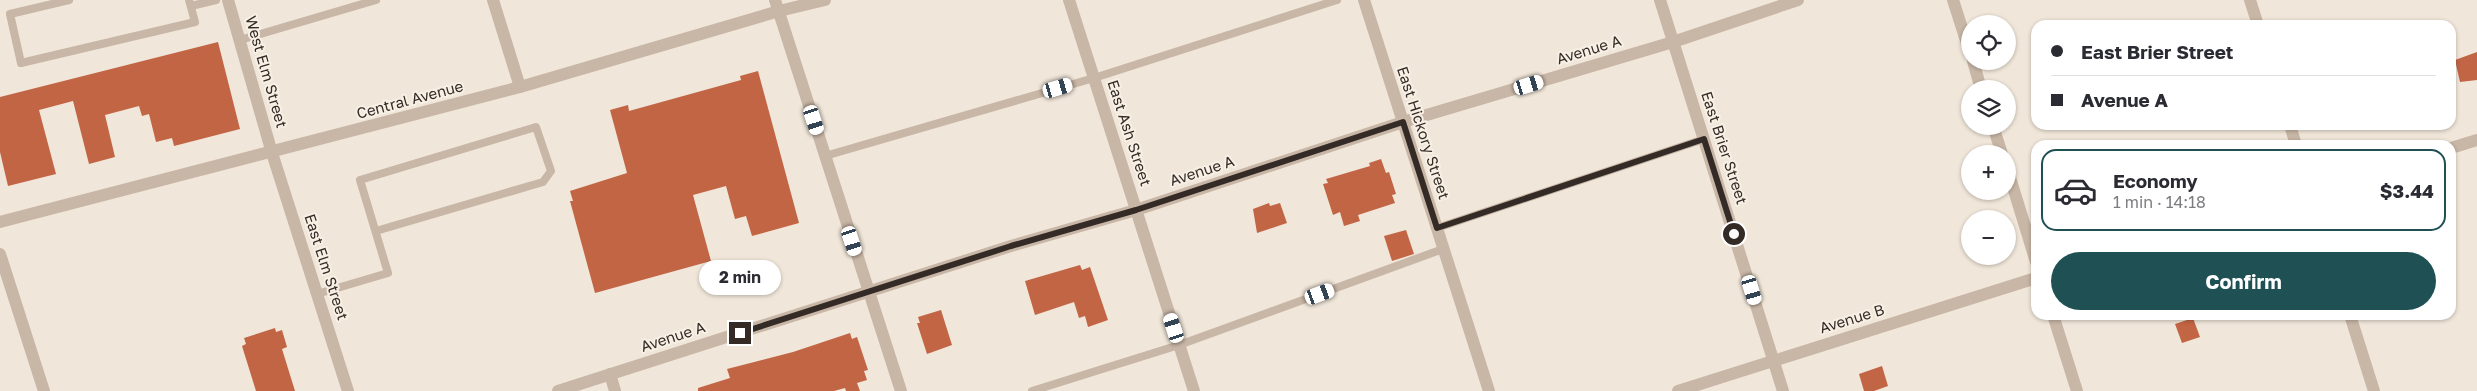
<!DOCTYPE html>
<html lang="en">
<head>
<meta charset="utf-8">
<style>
  :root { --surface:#fff; --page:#f7f7f7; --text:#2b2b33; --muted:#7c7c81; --line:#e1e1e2; --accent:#1e5054 }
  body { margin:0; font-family:"Golos Text",sans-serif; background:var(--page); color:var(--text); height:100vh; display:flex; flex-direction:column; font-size:19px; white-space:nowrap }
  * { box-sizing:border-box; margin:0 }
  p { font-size:16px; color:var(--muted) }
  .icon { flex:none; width:28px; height:28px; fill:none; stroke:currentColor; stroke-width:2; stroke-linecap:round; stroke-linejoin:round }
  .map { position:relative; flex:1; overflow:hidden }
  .sheet { position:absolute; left:2031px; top:140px; width:425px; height:180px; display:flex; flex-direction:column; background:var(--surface); border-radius:15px; box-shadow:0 1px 4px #0004 }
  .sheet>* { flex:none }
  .guide { position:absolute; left:2031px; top:20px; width:425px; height:110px; border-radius:15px; box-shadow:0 1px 4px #0004; display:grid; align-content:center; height:110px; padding:0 20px; background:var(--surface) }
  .buttons { position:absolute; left:1961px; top:15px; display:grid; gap:10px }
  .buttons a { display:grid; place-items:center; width:55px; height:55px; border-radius:50%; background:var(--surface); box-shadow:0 1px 4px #0004; font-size:25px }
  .end { position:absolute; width:22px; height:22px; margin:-11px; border:6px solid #342b27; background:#fff; box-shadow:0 0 0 2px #fff }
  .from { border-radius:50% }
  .bubble { position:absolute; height:35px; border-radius:18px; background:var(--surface); box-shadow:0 1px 4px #0004; font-size:16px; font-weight:700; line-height:35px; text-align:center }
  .car { position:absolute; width:15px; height:30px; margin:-15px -8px; border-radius:6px; box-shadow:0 0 4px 1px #0007; background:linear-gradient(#fff 24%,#345 0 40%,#fff 0 76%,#345 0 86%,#fff 0) }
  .guide b { display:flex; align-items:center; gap:18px; height:48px; font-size:19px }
  .guide b+b { border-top:1px solid var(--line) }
  .guide i { width:12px; height:12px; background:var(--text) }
  ul { padding:9px 0 0; list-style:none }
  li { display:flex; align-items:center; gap:15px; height:82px; margin:0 10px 8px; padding:0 10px; border:2px solid transparent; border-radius:15px }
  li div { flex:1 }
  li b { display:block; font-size:19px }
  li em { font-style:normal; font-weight:700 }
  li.active { border-color:var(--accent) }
  li>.icon { width:45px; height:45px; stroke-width:1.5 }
  .action { display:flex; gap:10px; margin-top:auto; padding:10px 20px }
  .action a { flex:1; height:58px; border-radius:30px; background:var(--accent); color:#fff; font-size:20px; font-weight:700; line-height:58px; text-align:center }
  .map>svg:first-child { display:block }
</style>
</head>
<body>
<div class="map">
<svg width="2477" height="391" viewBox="0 0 2477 391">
  <rect width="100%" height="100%" fill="#f0e6d9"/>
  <g fill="#c26545">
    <polygon points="218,42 240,129 174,146 172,138 156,142 149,114 142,116 139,106 105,115 115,157 89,164 73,101 39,110 56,174 8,186 0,152 0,97"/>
    <polygon points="2477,52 2477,80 2460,82 2455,60"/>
    <polygon points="758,71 799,223 752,236 746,216 735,219 726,186 693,195 711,261 595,293 570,201 573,201 570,191 627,173 610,110 628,105 629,111 741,80 740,76"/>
    <polygon points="1381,159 1386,173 1389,172 1396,194 1392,195 1395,203 1358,215 1360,221 1344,226 1340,212 1333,215 1323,184 1328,183 1326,179 1370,166 1369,163"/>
    <polygon points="1269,203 1270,206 1280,203 1287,223 1257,233 1253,209"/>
    <polygon points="1406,230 1414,254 1392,261 1384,236"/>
    <polygon points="1080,265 1082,270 1090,267 1108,320 1088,327 1085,316 1079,318 1074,302 1035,315 1025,281"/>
    <polygon points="941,310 952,345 927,354 917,323 920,323 918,317"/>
    <polygon points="2193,318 2200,337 2182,343 2175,324"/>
    <polygon points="275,328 276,332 282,330 287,347 282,349 295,391 256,391 242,346 246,344 244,338"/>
    <polygon points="850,333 852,339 857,337 868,370 864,371 867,380 857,383 860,391 846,391 845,388 834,391 698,391 698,388 730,378 727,369 793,352"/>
    <polygon points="1882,366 1888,386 1874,391 1864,391 1859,374"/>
  </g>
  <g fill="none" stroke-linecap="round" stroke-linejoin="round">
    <g stroke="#c8b6a6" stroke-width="8">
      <polyline points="69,0 10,14 21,63 195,22 189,0"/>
      <polyline points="191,6 216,0"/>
      <polyline points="240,40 376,0"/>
      <polyline points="825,156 1094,78 1337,0"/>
      <polyline points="1437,228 1704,139"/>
      <polyline points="317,294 388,273 360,180 536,127 551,171 543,182 376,231"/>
      <polyline points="1032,391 1179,345 1443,249"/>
    </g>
    <g stroke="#c8b6a6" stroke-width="12">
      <polyline points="228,0 272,153 348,391"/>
      <polyline points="493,0 520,87"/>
      <polyline points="775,0 901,391"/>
      <polyline points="1364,0 1489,391"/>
      <polyline points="1660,0 1783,391"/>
      <polyline points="1953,0 1970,53"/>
      <polyline points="2250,0 2258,25"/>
      <polyline points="1973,61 1981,89"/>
      <polyline points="2290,125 2296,145"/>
      <polyline points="1993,126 2002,154"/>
      <polyline points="2451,148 2477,140"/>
      <polyline points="2008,171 2036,262"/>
      <polyline points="0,254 44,391"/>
      <polyline points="2053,315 2077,391"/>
      <polyline points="2350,315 2374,391"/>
      <polyline points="610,374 615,391"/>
      <polyline points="558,391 1011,246 1136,210 1403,122 1673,42 1798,0"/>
      <polyline points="1678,391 2036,278"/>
    </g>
    <g stroke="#c8b6a6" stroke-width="12">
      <polyline points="1069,0 1194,391"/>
      <polyline points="0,222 520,87 779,11 825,0"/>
    </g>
  </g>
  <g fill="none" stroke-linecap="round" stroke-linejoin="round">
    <polyline stroke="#342b27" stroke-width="6" points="740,333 1011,246 1136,210 1403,122 1437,228 1704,139 1734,234"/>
  </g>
  <g text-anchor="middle" stroke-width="4" stroke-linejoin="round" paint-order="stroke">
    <g font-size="15" fill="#342b27" stroke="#f8f0e5">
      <text transform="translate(1589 50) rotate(-17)" y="5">Avenue A</text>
      <text transform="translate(266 72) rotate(74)" y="5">West Elm Street</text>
      <text transform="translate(410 100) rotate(-15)" y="5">Central Avenue</text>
      <text transform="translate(1129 133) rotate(72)" y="5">East Ash Street</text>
      <text transform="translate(1423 133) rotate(72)" y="5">East Hickory Street</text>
      <text transform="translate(1724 148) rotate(72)" y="5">East Brier Street</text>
      <text transform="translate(1202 171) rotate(-18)" y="5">Avenue A</text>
      <text transform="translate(326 267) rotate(72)" y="5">East Elm Street</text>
      <text transform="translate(1852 319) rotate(-17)" y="5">Avenue B</text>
      <text transform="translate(673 337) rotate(-18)" y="5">Avenue A</text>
    </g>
  </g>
</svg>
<div class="buttons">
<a><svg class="icon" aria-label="locate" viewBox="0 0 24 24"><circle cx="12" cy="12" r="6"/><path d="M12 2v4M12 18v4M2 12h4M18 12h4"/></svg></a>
<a><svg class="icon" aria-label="layers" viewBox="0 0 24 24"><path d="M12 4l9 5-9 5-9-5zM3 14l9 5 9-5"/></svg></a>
<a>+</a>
<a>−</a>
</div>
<i class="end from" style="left:1734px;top:234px"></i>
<i class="end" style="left:740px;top:333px"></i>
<div class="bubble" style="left:699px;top:260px;width:82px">2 min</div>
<i class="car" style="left:1529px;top:85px;rotate:73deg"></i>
<i class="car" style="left:1058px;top:88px;rotate:74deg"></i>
<i class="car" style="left:814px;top:120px;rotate:162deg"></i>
<i class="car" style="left:852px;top:241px;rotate:162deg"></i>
<i class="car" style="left:1752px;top:290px;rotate:163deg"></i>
<i class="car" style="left:1320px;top:294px;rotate:70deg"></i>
<i class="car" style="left:1174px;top:328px;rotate:342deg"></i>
<div class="guide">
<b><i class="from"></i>East Brier Street</b>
<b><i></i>Avenue A</b>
</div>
<section class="sheet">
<ul>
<li class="active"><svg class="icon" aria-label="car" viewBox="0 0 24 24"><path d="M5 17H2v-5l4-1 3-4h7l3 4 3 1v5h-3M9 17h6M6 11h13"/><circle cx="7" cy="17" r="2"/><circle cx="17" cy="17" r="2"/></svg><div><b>Economy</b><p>1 min · 14:18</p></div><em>$3.44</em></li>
</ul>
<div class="action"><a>Confirm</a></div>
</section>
</div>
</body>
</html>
